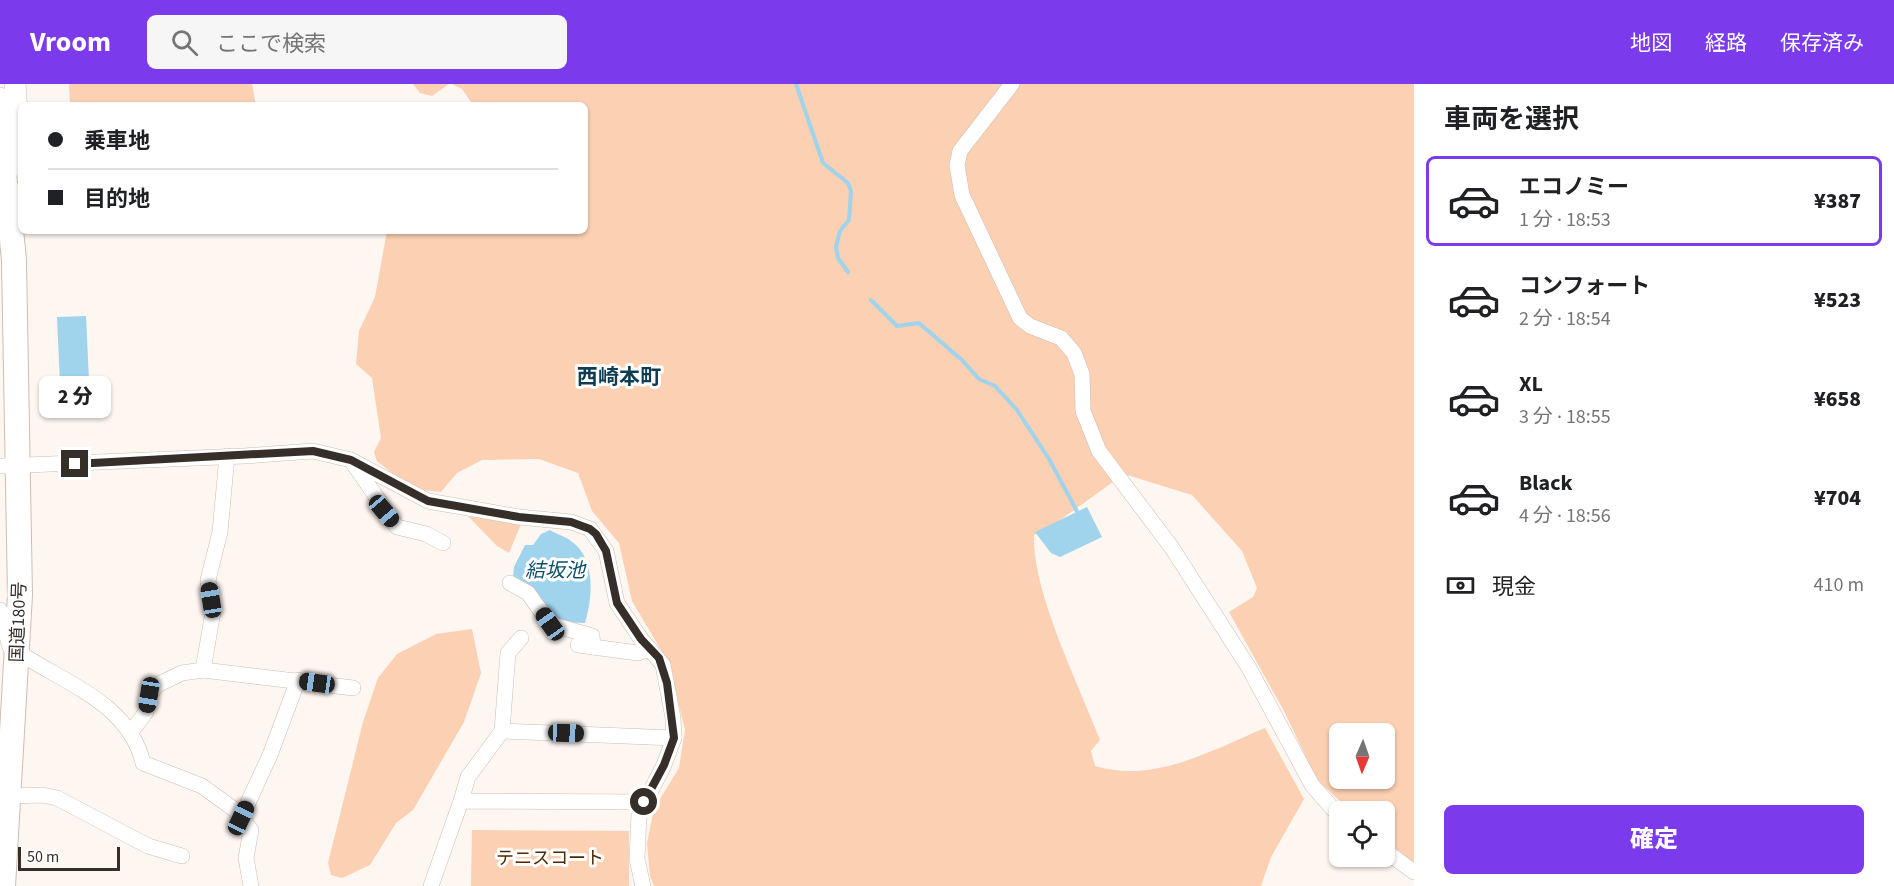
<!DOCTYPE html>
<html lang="ja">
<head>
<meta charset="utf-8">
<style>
  :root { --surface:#fff; --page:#f6f6f6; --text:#202124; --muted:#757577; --line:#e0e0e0; --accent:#7c3aed }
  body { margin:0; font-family:"Source Sans 3","Noto Sans JP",sans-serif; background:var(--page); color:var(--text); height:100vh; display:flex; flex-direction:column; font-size:22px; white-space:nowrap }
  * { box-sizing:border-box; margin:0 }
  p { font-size:20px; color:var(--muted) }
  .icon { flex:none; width:33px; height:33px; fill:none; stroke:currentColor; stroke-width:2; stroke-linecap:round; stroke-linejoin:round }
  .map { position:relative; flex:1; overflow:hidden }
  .side { display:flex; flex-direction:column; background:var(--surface); width:480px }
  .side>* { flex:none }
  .guide { position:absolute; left:18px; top:18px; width:570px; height:132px; border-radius:9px; box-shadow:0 2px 4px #0004; display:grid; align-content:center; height:132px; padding:0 30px; background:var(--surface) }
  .needle { width:39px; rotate:182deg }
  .fabs { position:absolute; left:1329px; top:639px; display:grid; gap:12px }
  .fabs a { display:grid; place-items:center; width:66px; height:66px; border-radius:9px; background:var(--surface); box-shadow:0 2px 4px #0004; font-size:30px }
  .scale { position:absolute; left:18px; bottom:15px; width:102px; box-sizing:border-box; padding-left:6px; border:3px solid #352e29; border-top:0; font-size:16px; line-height:21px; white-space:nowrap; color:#352e29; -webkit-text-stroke:4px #fff; paint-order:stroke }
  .end { position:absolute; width:27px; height:27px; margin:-14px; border:8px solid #352e29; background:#fff; box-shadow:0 0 0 3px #fff }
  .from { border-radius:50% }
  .bubble { position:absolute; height:42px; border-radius:9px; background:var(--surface); box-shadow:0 2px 4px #0004; font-size:20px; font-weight:800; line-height:42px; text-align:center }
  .car { position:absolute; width:18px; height:36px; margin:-18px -9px; border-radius:8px; box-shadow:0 0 4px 2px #0007; background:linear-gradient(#222 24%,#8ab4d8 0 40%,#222 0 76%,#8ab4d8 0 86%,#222 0) }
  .guide b { display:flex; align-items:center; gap:21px; height:57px; font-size:22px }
  .guide b+b { border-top:2px solid var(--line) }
  .guide i { width:15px; height:15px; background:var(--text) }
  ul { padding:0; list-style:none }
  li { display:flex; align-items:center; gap:18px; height:90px; margin:0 12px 9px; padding:0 18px; border:3px solid transparent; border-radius:9px }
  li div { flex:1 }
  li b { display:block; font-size:22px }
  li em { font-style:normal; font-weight:800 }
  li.selected { border-color:var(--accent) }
  li>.icon { width:54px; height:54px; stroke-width:1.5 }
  h2 { padding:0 30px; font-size:27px; line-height:72px }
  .pay { display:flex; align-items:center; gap:15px; height:66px; padding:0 30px; font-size:22px }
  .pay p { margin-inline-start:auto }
  .button { display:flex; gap:12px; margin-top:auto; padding:12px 30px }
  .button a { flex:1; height:69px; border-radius:9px; background:var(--accent); color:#fff; font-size:24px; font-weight:800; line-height:69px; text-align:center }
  header { display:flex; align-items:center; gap:36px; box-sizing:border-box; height:84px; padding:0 30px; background:var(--accent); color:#fff }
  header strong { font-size:28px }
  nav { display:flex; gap:33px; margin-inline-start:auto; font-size:21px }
  .search { width:420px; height:54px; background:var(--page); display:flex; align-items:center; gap:15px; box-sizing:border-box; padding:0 21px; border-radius:9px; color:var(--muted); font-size:22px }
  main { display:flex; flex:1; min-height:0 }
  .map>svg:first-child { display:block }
</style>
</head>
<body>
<header>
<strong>Vroom</strong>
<div class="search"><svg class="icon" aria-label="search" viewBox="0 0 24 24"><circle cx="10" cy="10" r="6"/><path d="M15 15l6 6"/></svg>ここで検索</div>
<nav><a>地図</a><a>経路</a><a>保存済み</a></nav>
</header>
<main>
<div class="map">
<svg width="1414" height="802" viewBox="0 0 1414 802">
  <rect width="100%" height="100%" fill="#fef6f1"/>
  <g fill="#fbd0b3" fill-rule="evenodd">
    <polygon points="69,0 252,0 256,21 70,21"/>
    <polygon points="413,0 449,0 432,12 420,9"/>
    <path d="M452 0H1414V779L1385 756 1384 728 1351 727 1317 696 1284 627 1229 528 1253 513 1257 504 1242 467 1192 411 1124 390 1063 434 1034 451C1032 508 1079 601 1100 656L1091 667 1095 682C1154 700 1212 666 1265 644L1304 715 1271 773 1261 802H654L650 792 647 759 654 725 679 684 685 645 667 576 632 517 619 459 592 427 578 389 539 375 482 376 457 389 441 408 412 405 377 377 374 368 381 354 372 294 356 280 359 247 375 213 387 147H585V21H473L462 5ZM1340 650H1384V694H1340Z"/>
    <polygon points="466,430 521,440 509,469 497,462"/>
    <polygon points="472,545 481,589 464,638 413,726 396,739 370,781 342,794 331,791 328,779 363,638 378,594 397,570 436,550"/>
    <polygon points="472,746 629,747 629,802 471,802"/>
  </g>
  <g fill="#a0d3ec">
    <polygon points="86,232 89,297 60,299 57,233"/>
    <polygon points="1087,423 1102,453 1060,473 1051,469 1035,448"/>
    <path d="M550 446C556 450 565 452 571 457 596 474 593 513 585 539L562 538 513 494 514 483 525 461H533L541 450Z"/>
  </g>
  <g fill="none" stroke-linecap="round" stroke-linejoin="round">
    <g stroke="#a0d3ec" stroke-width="4">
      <polyline points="796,0 823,79 848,99 851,107 849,136 840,147 836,163 838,174 848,188"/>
      <polyline points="871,216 897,242 919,239 962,276 979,295 995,302 1017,326 1049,375 1079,431"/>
    </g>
    <g stroke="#cfbdb1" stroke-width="16">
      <g id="minor">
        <polyline points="1012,0 960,67 957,81 962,111 1020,234 1030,242 1061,254 1074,269 1082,290 1083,327 1099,367 1172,464 1249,584 1312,701 1340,733"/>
        <polyline points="351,376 397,443 426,450 443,459"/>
        <polyline points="2,382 244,372 313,367 351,376 428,417 519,433 571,438 590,445 606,467 617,519 641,555 663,581 673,634 674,654 664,681 639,730 637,775 643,802"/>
        <polyline points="510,499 528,509 550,540 592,552 593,563"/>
        <polyline points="0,526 10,563"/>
        <polyline points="578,561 638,569 650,565"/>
        <path d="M18 568C64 599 129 619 143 679L202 702 235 726 251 746 246 774 251 802"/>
        <polyline points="203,586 213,528 208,496 220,448 227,372"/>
        <polyline points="502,647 674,654"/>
        <polyline points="131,648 146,628 149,611 157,601 182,589 203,586 353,604"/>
        <polyline points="9,712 43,711 57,714 148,762 182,772"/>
        <polyline points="461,717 468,693 502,647 508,569 521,554"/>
        <polyline points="241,734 270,671 298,596"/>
        <polyline points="1384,766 1414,788"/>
        <polyline points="431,802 461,717 644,718"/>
      </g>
    </g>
    <g stroke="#cfbdb1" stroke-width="22">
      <g id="secondary">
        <polyline points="15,0 21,82"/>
        <polyline points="0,14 7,105"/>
      </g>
    </g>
    <g stroke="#cfbdb1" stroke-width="26">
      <g id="trunk">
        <polyline points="0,69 3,59"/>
        <polyline points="3,802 20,511 14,176 7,105"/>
      </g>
    </g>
    <use href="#minor" stroke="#fff" stroke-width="15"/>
    <use href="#secondary" stroke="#fff" stroke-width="21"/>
    <use href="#trunk" stroke="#fff" stroke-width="24"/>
  </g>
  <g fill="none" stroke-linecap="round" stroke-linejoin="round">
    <polyline stroke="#352e29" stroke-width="8" points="75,380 313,367 351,376 428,417 519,433 571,438 590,445 596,450 606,467 617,519 641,555 659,574 667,599 674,654 664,681 644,718"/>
  </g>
  <g text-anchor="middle" stroke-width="6" stroke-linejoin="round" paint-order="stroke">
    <g font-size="18" fill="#352e29" stroke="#fff">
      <text transform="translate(18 538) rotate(-88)" y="6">国道180号</text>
    </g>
    <g font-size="18" fill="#4f2804" stroke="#fff">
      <text x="550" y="780">テニスコート</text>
    </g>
    <g font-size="20" font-style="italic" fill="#0d4f68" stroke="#fff">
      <text x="555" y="493">結坂池</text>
    </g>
    <g font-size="21" font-weight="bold" fill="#0c3d50" stroke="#fff">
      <text x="619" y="300">西崎本町</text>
    </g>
  </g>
</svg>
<div class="fabs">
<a><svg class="needle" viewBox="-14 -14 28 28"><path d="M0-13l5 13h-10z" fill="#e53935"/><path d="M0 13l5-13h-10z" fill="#757577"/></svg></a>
<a><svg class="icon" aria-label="locate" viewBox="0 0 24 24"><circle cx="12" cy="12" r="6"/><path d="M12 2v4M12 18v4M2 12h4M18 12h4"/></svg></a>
</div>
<div class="scale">50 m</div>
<i class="end from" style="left:644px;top:718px"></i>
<i class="end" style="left:75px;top:380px"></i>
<div class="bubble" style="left:39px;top:292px;width:72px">2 分</div>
<i class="car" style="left:384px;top:427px;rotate:140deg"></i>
<i class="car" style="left:211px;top:516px;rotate:351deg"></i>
<i class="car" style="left:550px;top:540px;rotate:325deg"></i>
<i class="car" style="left:317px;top:599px;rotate:278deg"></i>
<i class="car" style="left:149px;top:611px;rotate:189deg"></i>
<i class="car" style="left:566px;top:649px;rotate:92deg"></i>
<i class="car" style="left:241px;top:734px;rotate:25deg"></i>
<div class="guide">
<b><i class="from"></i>乗車地</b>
<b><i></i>目的地</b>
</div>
</div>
<section class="side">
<h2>車両を選択</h2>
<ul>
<li class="selected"><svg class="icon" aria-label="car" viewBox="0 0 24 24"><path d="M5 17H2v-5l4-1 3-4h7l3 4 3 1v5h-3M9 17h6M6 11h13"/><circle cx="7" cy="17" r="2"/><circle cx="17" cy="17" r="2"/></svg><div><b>エコノミー</b><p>1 分 · 18:53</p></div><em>¥387</em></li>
<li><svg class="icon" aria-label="car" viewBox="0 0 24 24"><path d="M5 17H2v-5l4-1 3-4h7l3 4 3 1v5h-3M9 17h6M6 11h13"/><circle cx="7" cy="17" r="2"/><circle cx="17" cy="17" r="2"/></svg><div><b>コンフォート</b><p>2 分 · 18:54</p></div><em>¥523</em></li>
<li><svg class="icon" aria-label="car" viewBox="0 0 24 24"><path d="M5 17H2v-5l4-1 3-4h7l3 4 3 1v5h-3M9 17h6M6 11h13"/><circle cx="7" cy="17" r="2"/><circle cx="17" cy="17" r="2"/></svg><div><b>XL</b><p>3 分 · 18:55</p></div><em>¥658</em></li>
<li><svg class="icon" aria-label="car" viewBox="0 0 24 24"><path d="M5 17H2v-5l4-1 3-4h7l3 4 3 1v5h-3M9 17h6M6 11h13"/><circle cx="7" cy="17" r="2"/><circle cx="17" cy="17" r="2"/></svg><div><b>Black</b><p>4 分 · 18:56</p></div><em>¥704</em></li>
</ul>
<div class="pay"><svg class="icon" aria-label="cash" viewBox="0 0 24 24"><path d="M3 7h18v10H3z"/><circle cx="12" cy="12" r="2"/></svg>現金<p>410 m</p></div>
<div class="button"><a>確定</a></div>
</section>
</main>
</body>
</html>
